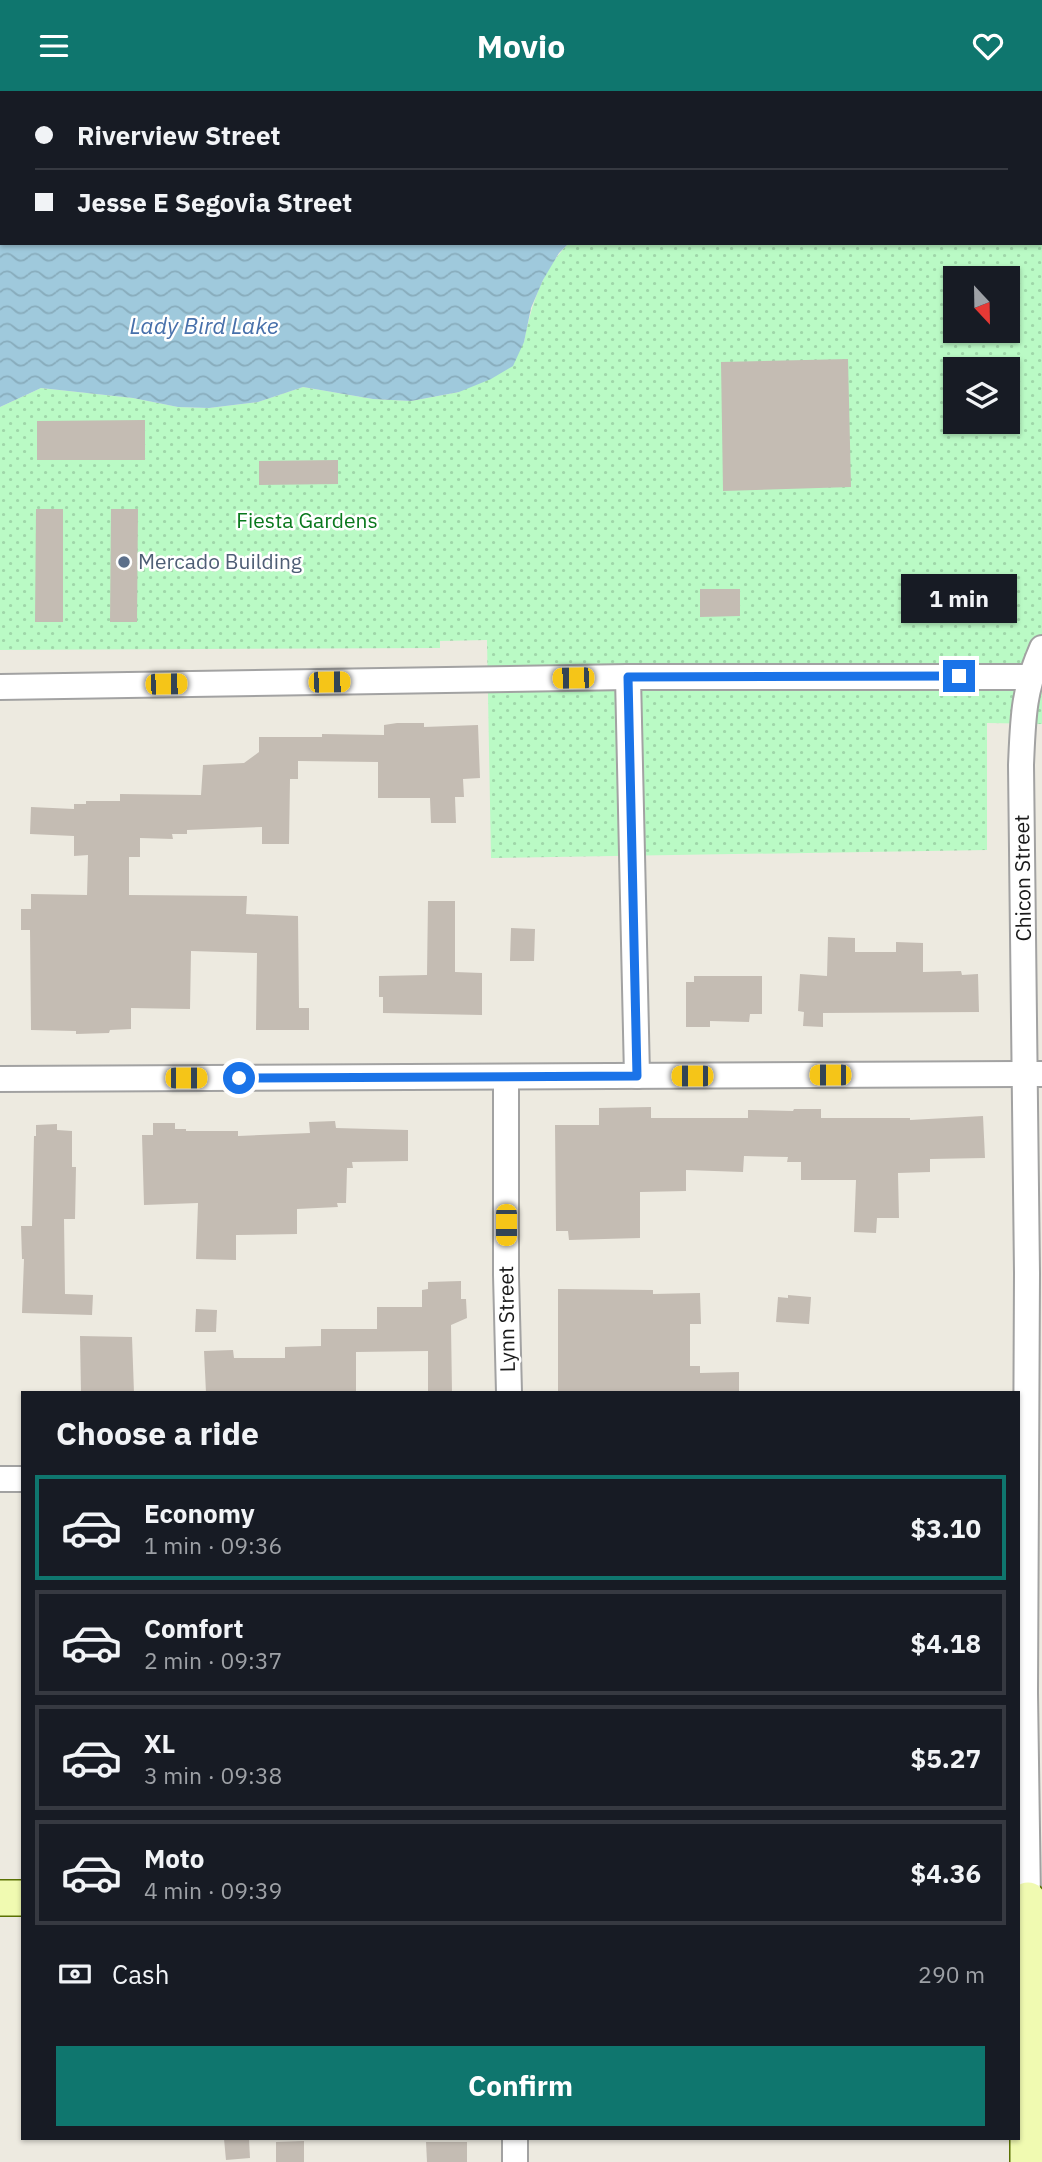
<!DOCTYPE html>
<html lang="en">
<head>
<meta charset="utf-8">
<style>
  :root { --surface:#171b24; --page:#20242c; --text:#f1f3f6; --muted:#9ea1a6; --line:#363941; --accent:#0f766e }
  body { margin:0; font-family:"IBM Plex Sans",sans-serif; background:var(--page); color:var(--text); height:100vh; display:flex; flex-direction:column; font-size:26px; white-space:nowrap }
  * { box-sizing:border-box; margin:0 }
  p { font-size:23px; color:var(--muted) }
  .icon { flex:none; width:38px; height:38px; fill:none; stroke:currentColor; stroke-width:2; stroke-linecap:round; stroke-linejoin:round }
  .map { position:relative; flex:1; overflow:hidden }
  .panel { position:absolute; left:21px; top:1300px; width:999px; height:749px; display:flex; flex-direction:column; background:var(--surface); border-radius:0px; box-shadow:0 2px 5px #0004 }
  .panel>* { flex:none }
  .banner { position:absolute; left:0px; top:0px; width:1043px; height:154px; box-shadow:0 2px 5px #0004; display:grid; align-content:center; height:154px; padding:0 35px; background:var(--surface) }
  .needle { width:46px; rotate:158deg }
  .fabs { position:absolute; left:943px; top:175px; display:grid; gap:14px }
  .fabs a { display:grid; place-items:center; width:77px; height:77px; border-radius:0px; background:var(--surface); box-shadow:0 2px 5px #0004; font-size:35px }
  .end { position:absolute; width:32px; height:32px; margin:-16px; border:9px solid #1a73e8; background:#fff; box-shadow:0 0 0 4px #fff }
  .from { border-radius:50% }
  .bubble { position:absolute; height:49px; border-radius:0px; background:var(--surface); box-shadow:0 2px 5px #0004; font-size:23px; font-weight:800; line-height:49px; text-align:center }
  .car { position:absolute; width:21px; height:42px; margin:-21px -10px; border-radius:9px; box-shadow:0 0 5px 2px #0007; background:linear-gradient(#f5c518 24%,#345 0 40%,#f5c518 0 76%,#345 0 86%,#f5c518 0) }
  .banner b { display:flex; align-items:center; gap:24px; height:66px; font-size:26px }
  .banner b+b { border-top:2px solid var(--line) }
  .banner i { width:18px; height:18px; background:var(--text) }
  ul { padding:0; list-style:none }
  li { display:flex; align-items:center; gap:21px; height:105px; margin:0 14px 10px; padding:0 21px; border:4px solid var(--line); border-radius:0px }
  li div { flex:1 }
  li b { display:block; font-size:26px }
  li em { font-style:normal; font-weight:800 }
  li.current { border-color:var(--accent) }
  li>.icon { width:63px; height:63px; stroke-width:1.5 }
  h2 { padding:0 35px; font-size:32px; line-height:84px }
  .pay { display:flex; align-items:center; gap:18px; height:77px; padding:0 35px; font-size:26px }
  .pay p { margin-inline-start:auto }
  .primary-button { display:flex; gap:14px; margin-top:auto; padding:14px 35px }
  .primary-button a { flex:1; height:80px; border-radius:0px; background:var(--accent); color:#fff; font-size:28px; font-weight:800; line-height:80px; text-align:center }
  header { display:flex; justify-content:space-between; align-items:center; height:91px; padding:0 35px; background:var(--accent); color:#fff; font-size:32px; font-weight:800 }
  .map>svg:first-child { display:block }
</style>
</head>
<body>
<header><svg class="icon" aria-label="menu" viewBox="0 0 24 24"><path d="M4 6h16M4 12h16M4 18h16"/></svg>Movio<svg class="icon" aria-label="heart" viewBox="0 0 24 24"><path d="M12 20l-8-8c-3-5 5-10 8-4 3-6 11-1 8 4z"/></svg></header>
<div class="map">
<svg width="1042" height="2071" viewBox="0 0 1042 2071">
  <defs>
    <pattern id="park-dots" width="8" height="8" patternUnits="userSpaceOnUse" patternTransform="scale(1.75)"><rect width="8" height="8" fill="#bafac5"/><path d="M2 2h.1M6 6h.1" fill="none" stroke="#9fd6a9" stroke-width="1.8" stroke-linecap="round"/></pattern>
    <pattern id="water-waves" width="16" height="10" patternUnits="userSpaceOnUse" patternTransform="scale(1.75)"><rect width="16" height="10" fill="#9fc9dc"/><path d="M0 5q4-4 8 0t8 0" fill="none" stroke="#88acbc"/></pattern>
  </defs>
  <rect width="100%" height="100%" fill="#edeae0"/>
  <path fill="url(#park-dots)" fill-rule="evenodd" d="M920 0H1042V633L987 632V759L491 767 487 549 440 550V557L0 559V316L41 297 133 307 178 316 209 317 258 311 303 296 373 308 411 310 459 301 524 251C531 215 542 179 569 152H1041V2H919ZM956 187H1008V240H956ZM956 278H1008V331H956Z"/>
  <polygon fill="url(#water-waves)" points="0,0 920,0 2,2 2,152 569,152 559,162 543,189 531,217 524,251 513,275 491,288 459,301 411,310 373,308 303,296 258,311 209,317 178,316 133,307 41,297 0,316"/>
  <g fill="#c4bcb3">
    <polygon points="848,268 851,396 723,400 721,271"/>
    <polygon points="145,329 145,369 37,369 37,330"/>
    <polygon points="338,369 338,393 259,394 259,370"/>
    <polygon points="36,418 63,418 63,531 35,531"/>
    <polygon points="111,418 138,418 137,531 110,531"/>
    <polygon points="700,498 740,498 740,525 700,526"/>
    <polygon points="397,632 424,632 424,636 478,634 480,687 463,688 464,706 455,706 456,732 431,732 430,707 378,707 378,671 298,670 298,688 290,688 289,753 262,753 262,736 187,739 187,743 172,743 173,748 140,747 140,766 129,766 129,804 247,805 246,823 298,825 299,917 309,917 309,939 256,939 257,862 191,860 190,918 131,917 131,938 110,939 109,942 76,943 76,940 31,939 30,839 21,839 21,818 31,818 31,803 87,804 88,764 74,765 74,745 30,743 31,716 74,718 74,713 86,713 86,710 120,710 120,703 201,704 203,674 244,672 259,661 259,646 322,646 322,643 384,644 384,634"/>
    <polygon points="428,810 455,810 455,881 482,882 482,924 383,922 383,906 379,906 379,885 427,884"/>
    <polygon points="511,837 535,838 534,870 510,870"/>
    <polygon points="828,846 855,847 855,861 896,861 896,851 923,852 923,881 961,880 962,884 978,883 979,921 823,922 823,936 803,935 804,921 798,920 800,883 827,885"/>
    <polygon points="694,885 762,885 762,923 750,923 749,931 710,930 710,936 686,936 686,891 694,891"/>
    <polygon points="651,1016 651,1027 748,1027 748,1019 793,1020 794,1018 821,1018 821,1027 910,1027 910,1029 983,1025 985,1067 930,1068 930,1081 898,1082 899,1127 877,1127 876,1142 854,1141 856,1089 801,1089 801,1071 787,1071 788,1066 744,1065 743,1081 686,1079 686,1100 640,1101 640,1147 569,1149 568,1140 556,1140 555,1034 599,1034 599,1017"/>
    <polygon points="335,1030 336,1037 408,1039 408,1070 352,1071 353,1077 347,1077 346,1112 337,1112 338,1116 297,1118 297,1143 236,1144 236,1169 196,1168 198,1112 144,1114 142,1044 153,1044 153,1032 175,1032 175,1038 186,1038 186,1040 238,1040 238,1045 310,1042 309,1031"/>
    <polygon points="57,1033 57,1039 72,1040 72,1076 76,1076 75,1128 64,1128 65,1203 93,1204 92,1224 22,1222 24,1168 22,1168 21,1135 32,1135 34,1045 36,1045 36,1034"/>
    <polygon points="461,1190 461,1208 466,1208 467,1227 451,1234 452,1302 428,1302 428,1260 356,1261 356,1302 206,1302 204,1260 233,1259 234,1267 285,1267 285,1256 321,1255 321,1238 377,1238 377,1216 422,1216 422,1199 428,1198 428,1191"/>
    <polygon points="558,1198 653,1199 653,1203 700,1202 701,1233 690,1233 690,1275 700,1275 700,1282 739,1281 739,1302 558,1302"/>
    <polygon points="788,1204 811,1206 809,1233 776,1231 778,1206 788,1207"/>
    <polygon points="196,1218 217,1219 216,1241 195,1241"/>
    <polygon points="80,1245 132,1246 134,1302 81,1302"/>
    <polygon points="224,2048 249,2048 250,2067 226,2069"/>
    <polygon points="304,2050 304,2071 276,2071 276,2051"/>
    <polygon points="426,2051 467,2051 467,2071 427,2071"/>
  </g>
  <g fill="none" stroke-linecap="round" stroke-linejoin="round">
    <g stroke="#a2a2a2" stroke-width="28">
      <g id="street">
        <polyline points="628,586 637,985"/>
        <polyline points="0,596 628,586 1030,586"/>
        <polyline points="506,986 506,1184 509,1302"/>
        <polyline points="0,988 1041,983"/>
        <polyline points="0,1388 23,1388"/>
        <path d="M1028 1809 1025 1602 1027 1182 1021 674C1023 628 1023 600 1042 557"/>
        <polyline points="515,2048 515,2071"/>
      </g>
    </g>
    <g stroke="#5b7103" stroke-width="38">
      <g id="secondary">
        <polyline points="0,1807 23,1807"/>
        <polyline points="1028,2071 1028,1809"/>
      </g>
    </g>
    <use href="#street" stroke="#fff" stroke-width="24"/>
    <use href="#secondary" stroke="#f0fab1" stroke-width="35"/>
  </g>
  <g fill="none" stroke-linecap="round" stroke-linejoin="round">
    <polyline stroke="#1a73e8" stroke-width="9" points="239,987 637,985 628,586 959,585"/>
  </g>
  <circle fill="#5c6f8a" stroke="#fff" stroke-width="2.5" cx="124" cy="471" r="7"/>
  <g text-anchor="middle" stroke-width="5" stroke-linejoin="round" paint-order="stroke">
    <g font-size="21" fill="#09781c" stroke="#fff">
      <text x="307" y="437">Fiesta Gardens</text>
    </g>
    <g font-size="21" fill="#4e5e75" stroke="#fff" text-anchor="start">
      <text x="138" y="478">Mercado Building</text>
    </g>
    <g font-size="21" fill="#1b1b1b" stroke="#fff">
      <text transform="translate(1023 787) rotate(-91)" y="7">Chicon Street</text>
      <text transform="translate(507 1228) rotate(-91)" y="7">Lynn Street</text>
    </g>
    <g font-size="23" font-style="italic" fill="#4770ab" stroke="#fff">
      <text x="204" y="243">Lady Bird Lake</text>
    </g>
  </g>
</svg>
<div class="fabs">
<a><svg class="needle" viewBox="-14 -14 28 28"><path d="M0-13l5 13h-10z" fill="#e53935"/><path d="M0 13l5-13h-10z" fill="#9ea1a6"/></svg></a>
<a><svg class="icon" aria-label="layers" viewBox="0 0 24 24"><path d="M12 4l9 5-9 5-9-5zM3 14l9 5 9-5"/></svg></a>
</div>
<i class="end from" style="left:239px;top:987px"></i>
<i class="end" style="left:959px;top:585px"></i>
<div class="bubble" style="left:901px;top:483px;width:116px">1 min</div>
<i class="car" style="left:573px;top:587px;rotate:269deg"></i>
<i class="car" style="left:329px;top:591px;rotate:89deg"></i>
<i class="car" style="left:166px;top:593px;rotate:89deg"></i>
<i class="car" style="left:830px;top:984px;rotate:270deg"></i>
<i class="car" style="left:692px;top:985px;rotate:270deg"></i>
<i class="car" style="left:186px;top:987px;rotate:90deg"></i>
<i class="car" style="left:506px;top:1134px;rotate:180deg"></i>
<div class="banner">
<b><i class="from"></i>Riverview Street</b>
<b><i></i>Jesse E Segovia Street</b>
</div>
<section class="panel">
<h2>Choose a ride</h2>
<ul>
<li class="current"><svg class="icon" aria-label="car" viewBox="0 0 24 24"><path d="M5 17H2v-5l4-1 3-4h7l3 4 3 1v5h-3M9 17h6M6 11h13"/><circle cx="7" cy="17" r="2"/><circle cx="17" cy="17" r="2"/></svg><div><b>Economy</b><p>1 min · 09:36</p></div><em>$3.10</em></li>
<li><svg class="icon" aria-label="car" viewBox="0 0 24 24"><path d="M5 17H2v-5l4-1 3-4h7l3 4 3 1v5h-3M9 17h6M6 11h13"/><circle cx="7" cy="17" r="2"/><circle cx="17" cy="17" r="2"/></svg><div><b>Comfort</b><p>2 min · 09:37</p></div><em>$4.18</em></li>
<li><svg class="icon" aria-label="car" viewBox="0 0 24 24"><path d="M5 17H2v-5l4-1 3-4h7l3 4 3 1v5h-3M9 17h6M6 11h13"/><circle cx="7" cy="17" r="2"/><circle cx="17" cy="17" r="2"/></svg><div><b>XL</b><p>3 min · 09:38</p></div><em>$5.27</em></li>
<li><svg class="icon" aria-label="car" viewBox="0 0 24 24"><path d="M5 17H2v-5l4-1 3-4h7l3 4 3 1v5h-3M9 17h6M6 11h13"/><circle cx="7" cy="17" r="2"/><circle cx="17" cy="17" r="2"/></svg><div><b>Moto</b><p>4 min · 09:39</p></div><em>$4.36</em></li>
</ul>
<div class="pay"><svg class="icon" aria-label="cash" viewBox="0 0 24 24"><path d="M3 7h18v10H3z"/><circle cx="12" cy="12" r="2"/></svg>Cash<p>290 m</p></div>
<div class="primary-button"><a>Confirm</a></div>
</section>
</div>
</body>
</html>
